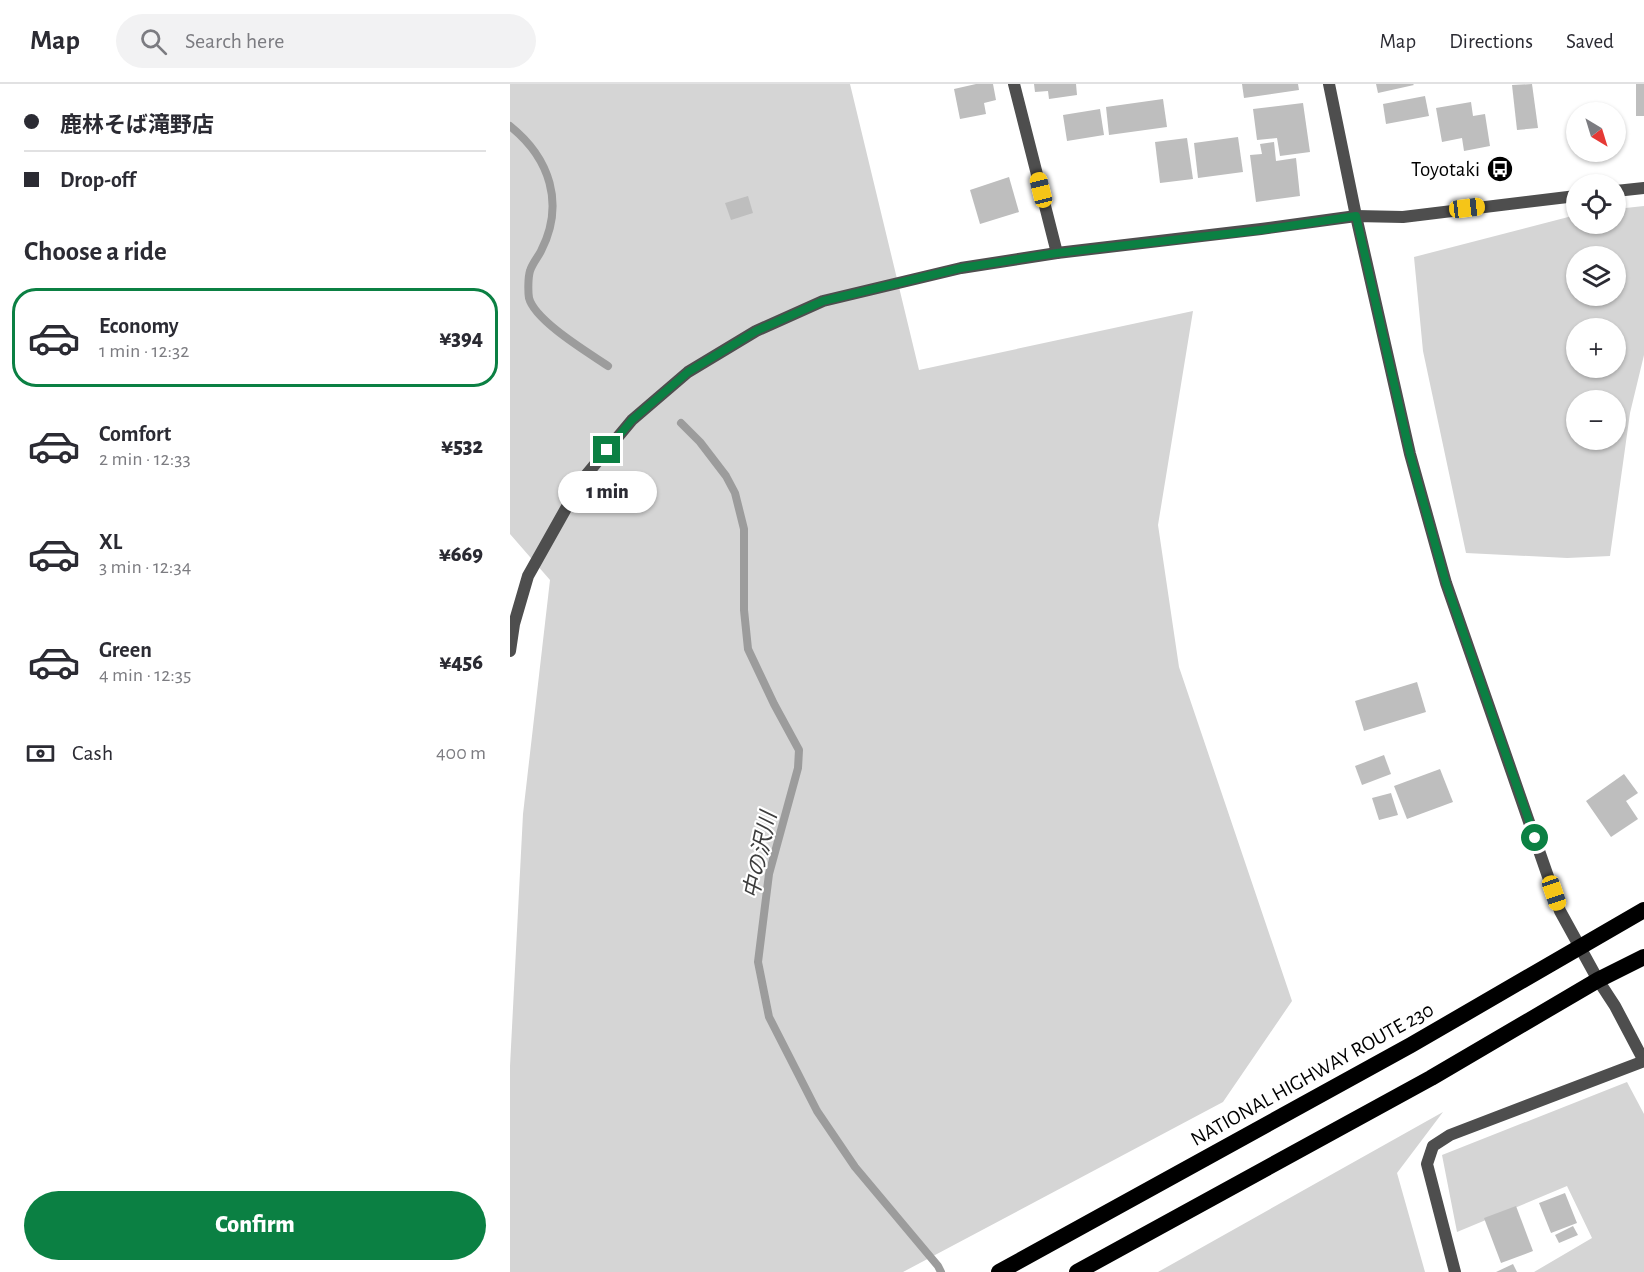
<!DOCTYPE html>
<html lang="en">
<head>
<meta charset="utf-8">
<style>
  :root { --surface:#fff; --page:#f2f2f3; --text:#2b2b33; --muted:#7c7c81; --line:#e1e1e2; --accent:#0b8043 }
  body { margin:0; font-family:"Alegreya Sans","Noto Sans JP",sans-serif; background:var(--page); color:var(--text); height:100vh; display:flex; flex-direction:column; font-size:22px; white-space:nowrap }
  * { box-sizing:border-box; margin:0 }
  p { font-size:20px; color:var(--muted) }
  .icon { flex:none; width:33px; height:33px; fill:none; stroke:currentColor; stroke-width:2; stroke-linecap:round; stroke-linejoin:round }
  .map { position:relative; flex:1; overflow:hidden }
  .side { display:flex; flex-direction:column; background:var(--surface); width:510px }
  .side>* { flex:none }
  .banner { display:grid; align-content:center; height:132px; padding:0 24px; background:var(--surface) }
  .needle { width:39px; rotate:142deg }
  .buttons { position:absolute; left:1056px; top:18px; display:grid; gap:12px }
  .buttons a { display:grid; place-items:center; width:60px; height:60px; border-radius:50%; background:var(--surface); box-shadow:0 2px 4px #0004; font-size:30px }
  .end { position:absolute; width:27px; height:27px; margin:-14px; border:8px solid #0b8043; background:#fff; box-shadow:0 0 0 3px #fff }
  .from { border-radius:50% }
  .bubble { position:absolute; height:42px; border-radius:21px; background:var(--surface); box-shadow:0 2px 4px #0004; font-size:20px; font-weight:800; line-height:42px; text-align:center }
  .car { position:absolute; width:18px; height:36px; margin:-18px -9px; border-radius:8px; box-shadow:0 0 4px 2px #0007; background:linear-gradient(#f5c518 24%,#345 0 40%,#f5c518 0 76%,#345 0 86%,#f5c518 0) }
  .banner b { display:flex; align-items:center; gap:21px; height:57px; font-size:22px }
  .banner b+b { border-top:2px solid var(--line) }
  .banner i { width:15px; height:15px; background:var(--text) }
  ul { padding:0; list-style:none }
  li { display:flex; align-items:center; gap:18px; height:99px; margin:0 12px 9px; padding:0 12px; border:3px solid transparent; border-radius:24px }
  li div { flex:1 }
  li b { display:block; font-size:22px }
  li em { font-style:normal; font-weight:800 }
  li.on { border-color:var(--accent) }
  li>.icon { width:54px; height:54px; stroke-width:1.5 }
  h2 { padding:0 24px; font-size:27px; line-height:72px }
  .pay { display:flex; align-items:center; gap:15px; height:66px; padding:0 24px; font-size:22px }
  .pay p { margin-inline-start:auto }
  .primary-button { display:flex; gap:12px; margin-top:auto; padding:12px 24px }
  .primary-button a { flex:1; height:69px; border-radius:36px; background:var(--accent); color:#fff; font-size:24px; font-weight:800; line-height:69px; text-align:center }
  header { display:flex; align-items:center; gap:36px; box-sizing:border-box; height:84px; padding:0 30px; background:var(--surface); border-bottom:2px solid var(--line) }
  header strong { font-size:28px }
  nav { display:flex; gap:33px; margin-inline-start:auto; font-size:21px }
  .search { width:420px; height:54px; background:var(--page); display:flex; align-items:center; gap:15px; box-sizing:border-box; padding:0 21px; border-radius:33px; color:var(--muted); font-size:22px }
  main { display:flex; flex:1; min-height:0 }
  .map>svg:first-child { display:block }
</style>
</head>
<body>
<header>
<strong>Map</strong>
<div class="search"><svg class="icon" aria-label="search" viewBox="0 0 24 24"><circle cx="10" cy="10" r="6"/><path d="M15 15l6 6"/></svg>Search here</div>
<nav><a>Map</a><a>Directions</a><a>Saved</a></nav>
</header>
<main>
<section class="side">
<div class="banner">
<b><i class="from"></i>鹿林そば滝野店</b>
<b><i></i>Drop-off</b>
</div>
<h2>Choose a ride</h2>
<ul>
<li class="on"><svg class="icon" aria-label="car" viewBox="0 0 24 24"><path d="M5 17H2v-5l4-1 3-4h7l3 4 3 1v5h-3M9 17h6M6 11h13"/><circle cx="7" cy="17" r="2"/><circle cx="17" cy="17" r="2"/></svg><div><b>Economy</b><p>1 min · 12:32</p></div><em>¥394</em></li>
<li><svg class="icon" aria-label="car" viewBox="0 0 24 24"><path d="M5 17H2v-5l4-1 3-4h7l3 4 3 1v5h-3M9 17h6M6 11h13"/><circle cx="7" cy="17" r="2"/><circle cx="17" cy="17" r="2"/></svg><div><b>Comfort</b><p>2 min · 12:33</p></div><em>¥532</em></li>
<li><svg class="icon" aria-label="car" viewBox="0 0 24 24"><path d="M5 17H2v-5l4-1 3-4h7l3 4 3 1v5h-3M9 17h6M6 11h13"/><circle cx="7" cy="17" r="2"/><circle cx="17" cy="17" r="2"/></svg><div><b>XL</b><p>3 min · 12:34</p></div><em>¥669</em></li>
<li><svg class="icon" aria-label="car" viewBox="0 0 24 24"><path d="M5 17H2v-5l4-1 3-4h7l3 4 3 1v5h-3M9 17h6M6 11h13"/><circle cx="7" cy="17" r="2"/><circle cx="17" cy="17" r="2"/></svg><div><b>Green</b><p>4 min · 12:35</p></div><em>¥456</em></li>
</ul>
<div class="pay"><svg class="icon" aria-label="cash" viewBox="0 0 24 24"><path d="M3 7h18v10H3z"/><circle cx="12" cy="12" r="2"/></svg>Cash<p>400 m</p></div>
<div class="primary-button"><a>Confirm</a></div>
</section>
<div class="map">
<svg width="1134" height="1188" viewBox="0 0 1134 1188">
  <rect width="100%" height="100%" fill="#fff"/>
  <g fill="#d5d5d5" fill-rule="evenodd">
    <polygon points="0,0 340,0 409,286 683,227 648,441 669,583 782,917 713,1018 393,1188 0,1188 0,982 13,730 40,496 0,450"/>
    <path d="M1134 122V271L1120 329 1100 472 1057 474 956 469 913 267 904 173 1066 131V140H1106V125ZM1106 172V212H1066V172ZM1066 244H1106V284H1066ZM1066 316H1106V356H1066Z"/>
    <polygon points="1117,998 1134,1030 1134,1188 1024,1188 1082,1154 1057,1102 947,1148 932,1071"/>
    <polygon points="933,1028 887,1089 915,1188 648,1188"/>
  </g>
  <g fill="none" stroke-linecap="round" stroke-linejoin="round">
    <g stroke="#9c9c9c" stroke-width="8">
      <path d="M0 42C40 74 55 120 31 167 28 173 22 180 20 187 18 193 18 208 19 214 25 237 79 269 98 282"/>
      <polyline points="171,339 190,358 216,392 225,409 234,445 234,526 238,565 264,620 289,666 288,684 259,790 248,878 259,933 307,1027 345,1083 428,1182 431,1188"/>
    </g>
  </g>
  <g fill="#bebebe">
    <polygon points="466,0 483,0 486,16 474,19 476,30 450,35 444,5"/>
    <polygon points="524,0 566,0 567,11 539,15 538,7 525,8"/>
    <polygon points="732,0 788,0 789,6 734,14"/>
    <polygon points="866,0 903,0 904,1 868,9"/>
    <polygon points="1022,0 1028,44 1007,46 1002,1"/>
    <rect x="1126" y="0" width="8" height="32"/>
    <polygon points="915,12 919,32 876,40 873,20"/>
    <polygon points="653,15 657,43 599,51 596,23"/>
    <polygon points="961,18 963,32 975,30 980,62 954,67 952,54 932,58 926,24"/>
    <polygon points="793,19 800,68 770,72 767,54 747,56 743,25"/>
    <polygon points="590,25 594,51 557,57 553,31"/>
    <polygon points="728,53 733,88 688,94 684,59"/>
    <polygon points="677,54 683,95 650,99 645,58"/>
    <polygon points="764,58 766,77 786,74 790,112 746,118 740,71 752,70 750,60"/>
    <polygon points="499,93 509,128 470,140 460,106"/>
    <polygon points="238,112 243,129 221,136 215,119"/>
    <polygon points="907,598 916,628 854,647 845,617"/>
    <polygon points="874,671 881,690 852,701 845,682"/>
    <polygon points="930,685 943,718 897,735 884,702"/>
    <polygon points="1114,690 1128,709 1116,717 1128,735 1101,753 1076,717"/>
    <polygon points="881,709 888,731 869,736 862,714"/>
    <polygon points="1055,1109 1067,1139 1041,1149 1029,1119"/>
    <polygon points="1006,1122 1023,1167 991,1179 974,1134"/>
    <polygon points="1063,1142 1068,1151 1049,1159 1045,1151"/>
    <polygon points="1003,1180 1007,1188 986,1188"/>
  </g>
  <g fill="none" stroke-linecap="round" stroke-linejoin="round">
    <polyline stroke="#4e4e4e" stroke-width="12" points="1088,896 1105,922 1134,977"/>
    <g stroke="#4e4e4e" stroke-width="12">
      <polyline points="504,0 547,169"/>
      <polyline points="945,1188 917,1080 923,1062 940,1051 1134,977"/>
    </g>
    <g stroke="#4e4e4e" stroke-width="12">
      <polyline points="819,0 846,132 900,370 936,499 1050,827 1088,896"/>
      <polyline points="1106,107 1134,104"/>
      <polyline points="0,567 4,540 18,492 72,396 122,336 178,288 246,247 313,217 451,184 547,169 751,145 846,132 893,133 1066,112"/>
    </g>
    <g stroke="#000" stroke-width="16">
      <polyline points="489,1188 901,961 1134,826"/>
      <polyline points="567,1188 921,994 1088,896 1134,873"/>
    </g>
  </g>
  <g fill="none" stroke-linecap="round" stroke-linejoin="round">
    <polyline stroke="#0b8043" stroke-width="8" points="97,366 122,336 178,288 246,247 313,217 451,184 547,169 751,146 846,132 900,370 936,499 1025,754"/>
  </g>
  <defs>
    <g id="bus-disc" transform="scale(1.35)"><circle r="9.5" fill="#000" stroke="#fff"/><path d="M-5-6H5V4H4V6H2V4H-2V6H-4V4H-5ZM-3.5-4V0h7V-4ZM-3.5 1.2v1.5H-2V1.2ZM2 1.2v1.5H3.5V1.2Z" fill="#fff"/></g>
  </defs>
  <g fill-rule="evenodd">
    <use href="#bus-disc" x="990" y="85"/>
  </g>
  <g text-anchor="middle" stroke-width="4.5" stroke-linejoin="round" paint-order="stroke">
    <g font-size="21" fill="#000" stroke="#fff" text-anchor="end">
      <text x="970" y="92">Toyotaki</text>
    </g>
    <g font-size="21" fill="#000" stroke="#fff">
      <text transform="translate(802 990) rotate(-29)" y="7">NATIONAL HIGHWAY ROUTE 230</text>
    </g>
    <g font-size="22" font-style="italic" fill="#3d3d3d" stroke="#fff">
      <text transform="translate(249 771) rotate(-78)" y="8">中の沢川</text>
    </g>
  </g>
</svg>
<div class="buttons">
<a><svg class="needle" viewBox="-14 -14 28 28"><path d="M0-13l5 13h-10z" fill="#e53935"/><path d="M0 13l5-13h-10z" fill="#7c7c81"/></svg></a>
<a><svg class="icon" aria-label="locate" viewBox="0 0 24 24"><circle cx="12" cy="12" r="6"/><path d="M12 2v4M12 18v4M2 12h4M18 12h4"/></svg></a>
<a><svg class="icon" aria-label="layers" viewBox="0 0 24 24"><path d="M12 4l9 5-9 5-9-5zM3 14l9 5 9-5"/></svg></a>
<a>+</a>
<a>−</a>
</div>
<i class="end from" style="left:1025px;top:754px"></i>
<i class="end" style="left:97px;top:366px"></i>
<div class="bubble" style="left:48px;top:387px;width:99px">1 min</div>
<i class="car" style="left:531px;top:106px;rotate:346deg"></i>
<i class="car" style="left:957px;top:124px;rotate:83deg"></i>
<i class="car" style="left:1044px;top:809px;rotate:161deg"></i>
</div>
</main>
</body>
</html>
